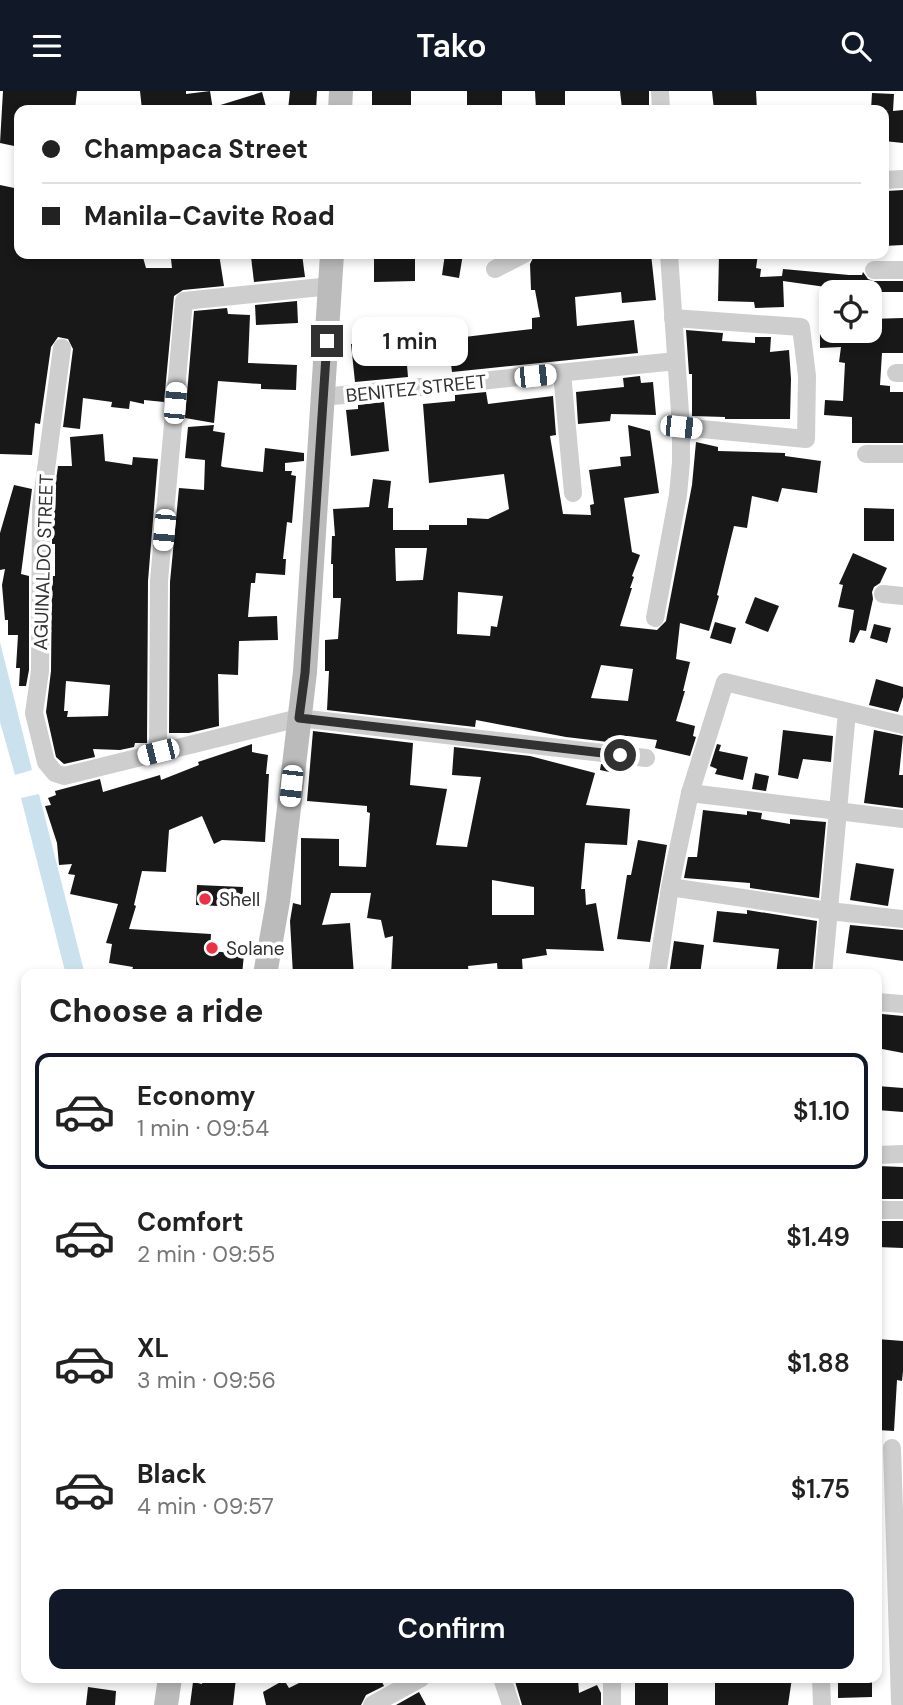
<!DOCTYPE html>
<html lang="en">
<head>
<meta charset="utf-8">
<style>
  :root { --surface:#fff; --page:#f2f2f2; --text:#222; --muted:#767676; --line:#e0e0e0; --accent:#111827 }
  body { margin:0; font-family:"DM Sans",sans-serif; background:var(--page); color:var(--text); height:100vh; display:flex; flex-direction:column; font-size:26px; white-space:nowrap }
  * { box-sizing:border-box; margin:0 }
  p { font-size:23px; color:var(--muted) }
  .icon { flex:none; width:38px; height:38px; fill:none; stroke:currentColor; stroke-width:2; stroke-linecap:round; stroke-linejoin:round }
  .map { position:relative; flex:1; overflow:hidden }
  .sheet { position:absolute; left:21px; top:878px; width:861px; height:714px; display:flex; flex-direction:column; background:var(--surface); border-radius:14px; box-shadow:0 4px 10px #0003 }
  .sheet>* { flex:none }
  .hud { position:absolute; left:14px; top:14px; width:875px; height:154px; border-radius:14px; box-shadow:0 4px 10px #0003; display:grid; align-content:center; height:154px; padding:0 28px; background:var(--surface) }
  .buttons { position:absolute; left:819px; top:189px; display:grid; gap:14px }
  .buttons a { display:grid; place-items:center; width:63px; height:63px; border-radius:14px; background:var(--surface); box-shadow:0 4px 10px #0003; font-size:35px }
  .end { position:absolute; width:32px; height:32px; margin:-16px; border:9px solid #313131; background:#fff; box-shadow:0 0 0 4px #fff }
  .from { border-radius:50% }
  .bubble { position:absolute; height:49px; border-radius:14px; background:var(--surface); box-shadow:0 4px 10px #0003; font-size:23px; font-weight:600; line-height:49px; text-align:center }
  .car { position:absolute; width:21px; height:42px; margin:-21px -10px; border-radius:9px; box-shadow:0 0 5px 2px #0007; background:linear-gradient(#fff 24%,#345 0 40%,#fff 0 76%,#345 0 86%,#fff 0) }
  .hud b { display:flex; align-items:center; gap:24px; height:66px; font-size:26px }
  .hud b+b { border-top:2px solid var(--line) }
  .hud i { width:18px; height:18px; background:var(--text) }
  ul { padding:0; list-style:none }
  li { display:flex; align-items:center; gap:21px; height:116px; margin:0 14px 10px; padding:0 14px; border:4px solid transparent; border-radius:14px }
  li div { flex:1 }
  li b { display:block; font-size:26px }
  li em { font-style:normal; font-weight:600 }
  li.active { border-color:var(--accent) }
  li>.icon { width:63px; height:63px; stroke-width:1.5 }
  h2 { padding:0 28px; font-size:32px; line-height:84px }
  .button { display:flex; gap:14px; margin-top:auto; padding:14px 28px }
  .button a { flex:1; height:80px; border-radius:14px; background:var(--accent); color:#fff; font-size:28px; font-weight:600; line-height:80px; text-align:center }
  header { display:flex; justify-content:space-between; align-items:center; height:91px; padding:0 28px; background:var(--accent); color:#fff; font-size:32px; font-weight:600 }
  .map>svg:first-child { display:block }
</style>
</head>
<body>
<header><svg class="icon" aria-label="menu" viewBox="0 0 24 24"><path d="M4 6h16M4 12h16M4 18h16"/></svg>Tako<svg class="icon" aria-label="search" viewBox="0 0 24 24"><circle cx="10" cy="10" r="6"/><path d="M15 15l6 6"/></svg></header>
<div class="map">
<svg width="903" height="1614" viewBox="0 0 903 1614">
  <rect width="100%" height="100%" fill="#fff"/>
  <g fill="#cbe2ee">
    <polygon points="0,551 32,679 15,684 0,631"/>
    <polygon points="39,703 85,884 66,884 21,707"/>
  </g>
  <g fill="#181818" fill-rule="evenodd">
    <polygon points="3,0 77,0 75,19 19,17 19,56 0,52"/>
    <polygon points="140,0 186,0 186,3 210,0 213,19 142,19"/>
    <polygon points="290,0 317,0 316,19 288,19"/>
    <rect x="372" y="0" width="39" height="19"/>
    <rect x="467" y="0" width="35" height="19"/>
    <polygon points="535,0 565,0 565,17 536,18"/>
    <polygon points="620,0 649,0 649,16 622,18"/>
    <polygon points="712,0 756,0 757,19 714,19"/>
    <polygon points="262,1 267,19 215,19 214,16"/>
    <polygon points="872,2 894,3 893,20 903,19 903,52 884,50 884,20 890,20 871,19"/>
    <polygon points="0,94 19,98 19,163 142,163 146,177 172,177 171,168 202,166 202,163 219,163 224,195 183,199 174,205 164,311 144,309 144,313 130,310 129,318 111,316 112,311 83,307 80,338 63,336 73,258 68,248 58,246 51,256 40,333 35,332 32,364 0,363"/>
    <polygon points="903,99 903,154 884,155 887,100"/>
    <polygon points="275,163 302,163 305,186 254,191 251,166"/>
    <polygon points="374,163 415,163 415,190 374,191"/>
    <polygon points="445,163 463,163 459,187 442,184"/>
    <polygon points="535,163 651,163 656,209 622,212 621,201 575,206 577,235 634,229 638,262 452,281 448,248 532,238 532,227 540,226 535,199 531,199 530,173"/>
    <polygon points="719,163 758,163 756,177 761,178 760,186 782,185 783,178 849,184 862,184 863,181 868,188 873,190 903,190 903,201 847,201 847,199 783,190 784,216 755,217 754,211 718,210"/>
    <polygon points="297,210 298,232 256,234 255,214"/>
    <polygon points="227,217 228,223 250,224 248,272 297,274 296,299 261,298 261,293 218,290 214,332 185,327 194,220"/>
    <polygon points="903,227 903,262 882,262 880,294 890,295 890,301 903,301 903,352 852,352 852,326 824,324 825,309 843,310 845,272 839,271 841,256 820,257 820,240 870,240 870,228"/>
    <polygon points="686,239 723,242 722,250 755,252 755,246 771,246 770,261 789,259 791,288 790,328 725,328 725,326 692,325 692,283 689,283"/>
    <polygon points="405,250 408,286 355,291 351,253 369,251 369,254"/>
    <polygon points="640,285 641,292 653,291 656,324 611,323 610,330 578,333 576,301 624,296 623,287"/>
    <path d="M486 301 488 313 553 305 556 344 550 345 563 423 591 424 590 414 594 413 589 379 621 375 620 366 631 365 628 334 650 340 659 402 624 407 632 461 640 464 632 485 634 486 630 497H632L620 535 657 539 666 530 692 394 696 351 718 356V360L785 362V365L821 370 817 402 782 397 778 411 752 405 747 437 734 435 717 504 719 505 709 540 680 532 676 568 690 571 683 600H685L676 630 695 635 693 645 696 646 690 665 655 657 657 649 628 645H626L625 653 566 646 476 629 475 636 327 619 329 580H325V549L338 548 341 507H333V473H331L332 445H335L333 418 369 416 373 388 391 390 388 417H393V439H429V434H467V427L488 428 509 418 504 383 429 392 423 313 455 310V304ZM395 457H427L423 489 396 490ZM458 501 503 505 497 536 491 535 490 545 457 543ZM601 574 633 578 628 610 591 607Z"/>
    <polygon points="384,311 389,360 351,365 346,319 358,318 358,314"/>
    <polygon points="214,334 213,340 225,342 221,375 223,376 263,381 265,357 304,362 304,370 285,372 285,380 292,380 291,384 296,385 292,432 287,431 283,468 286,468 285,484 256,482 255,492 251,492 248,526 277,525 278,549 239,550 238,584 218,583 219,635 189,642 169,642 170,491 179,397 204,399 205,369 185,367 188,336"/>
    <path d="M103 343 105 370 132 374 133 366 158 368 148 490 147 652H135L134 656 120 659 93 658 95 666 64 673 56 666 46 621 51 580 52 485H55V453H52V417L58 375H72L70 346ZM66 590 110 594 108 625 67 626 68 620H64Z"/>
    <polygon points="14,394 32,398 21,483 29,485 29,579 26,595 19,595 20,577 16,577 18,544 8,544 8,529 5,529 2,494 5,478 0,479 0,442"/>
    <polygon points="864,417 894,418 894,450 864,450"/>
    <polygon points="853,462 887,477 880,492 874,496 872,501 873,508 866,540 860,539 854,552 849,551 854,519 838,516 843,494 839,493"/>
    <polygon points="755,506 779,515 768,541 745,532"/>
    <polygon points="715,531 736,537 731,553 710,547"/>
    <polygon points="874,533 891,537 887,552 870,547"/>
    <polygon points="876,588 903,596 903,606 898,621 869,614"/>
    <polygon points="783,639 833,645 831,671 803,668 798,688 778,684"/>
    <polygon points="874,639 903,645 899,684 903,684 903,717 864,712"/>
    <path d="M313 640 413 652 410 694 447 698 436 754 467 756 481 686 452 684 454 656 530 665 595 682 586 714 630 718 627 754 585 752 581 798H585L586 814 596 812 604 860 546 858 547 864 522 868 523 884H498L497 872 468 875 469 884H391L393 845 385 847 381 829 367 827 371 802H331L322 834 350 832 354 884H293L290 830 293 812 301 814V747L339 748V775L366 776 370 722 367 721V715L307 710ZM492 789 534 796V824H492Z"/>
    <polygon points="252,653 252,661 268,664 266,683 269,683 265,751 222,749 214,753 202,725 169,739 166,781 142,780 134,814 136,815 129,838 211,843 210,860 244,863 242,884 168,884 132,879 133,876 109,872 112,853 106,852 118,813 70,803 75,784 68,783 72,773 59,774 57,752 45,715 51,714 48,707 56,704 55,700 100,688 103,701 160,684 161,689 199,674 198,671"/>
    <polygon points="717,653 721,654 719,660 748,666 743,689 715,683 717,678 710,675"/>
    <polygon points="601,673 620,676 619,683 600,679"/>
    <polygon points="755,682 769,685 766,700 752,698"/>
    <polygon points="703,719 747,724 747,720 762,722 761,728 790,733 790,728 826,731 819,807 750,797 750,792 684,787 688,766 697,766"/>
    <polygon points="638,749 667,754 650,851 617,848 627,784 631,784"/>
    <polygon points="856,772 894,778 888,815 850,809"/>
    <polygon points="197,794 243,796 242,816 196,814"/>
    <polygon points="747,819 817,830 812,884 776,884 779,858 713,851 717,820 747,823"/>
    <polygon points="850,834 903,839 903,870 846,862"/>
    <polygon points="674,850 704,854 700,884 669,884"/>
    <polygon points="882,923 903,925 903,962 877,957"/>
    <polygon points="877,995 903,997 903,1021 877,1019"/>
    <polygon points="877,1075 903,1076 903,1108 877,1108"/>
    <polygon points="877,1130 903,1130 903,1157 877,1156"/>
    <polygon points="877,1248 903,1250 903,1280 902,1290 897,1289 894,1340 877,1339"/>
    <polygon points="203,1587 236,1587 233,1614 190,1614 193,1591 202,1593"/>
    <polygon points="309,1587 380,1587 384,1595 366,1604 361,1614 266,1614 263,1601 284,1589 289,1597"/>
    <polygon points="514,1587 578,1587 579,1602 597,1594 601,1602 601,1614 522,1614"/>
    <rect x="635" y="1587" width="33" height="27"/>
    <polygon points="715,1587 792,1587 788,1614 715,1614"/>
    <polygon points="838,1587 872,1587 872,1606 838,1607"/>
    <polygon points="88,1596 116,1600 115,1614 86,1614"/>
    <polygon points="419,1601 426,1614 396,1614"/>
  </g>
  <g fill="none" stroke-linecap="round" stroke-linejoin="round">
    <g stroke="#cecece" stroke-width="18">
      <polyline points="660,0 661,19"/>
      <polyline points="884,89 903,88"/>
      <polyline points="495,178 524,163"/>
      <polyline points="874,179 903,179"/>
      <polyline points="673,227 801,236 807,285 806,348 681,336"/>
      <polyline points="62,257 41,416 40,580 34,622 46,671 55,682 64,685 299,627 646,667"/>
      <polyline points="562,282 573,402"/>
      <polyline points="896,282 903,282"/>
      <polyline points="323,306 676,270"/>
      <polyline points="866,363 903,363"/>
      <polyline points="883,503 903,505"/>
      <polyline points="655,527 678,404 681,371 681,336 669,163"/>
      <polyline points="158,661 159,490 184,210 331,195"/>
      <polyline points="690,702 903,728"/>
      <polyline points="670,796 829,820 903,828"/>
      <polyline points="657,884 670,796 690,702 725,591 903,634"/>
      <polyline points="823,884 847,621"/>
      <polyline points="877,911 903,913"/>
      <polyline points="877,1064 903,1063"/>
      <polyline points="877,1119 903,1119"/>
      <polyline points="892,1357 900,1611"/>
      <polyline points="502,1587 511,1614"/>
      <polyline points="612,1587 612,1614"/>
      <polyline points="821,1587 822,1614"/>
      <polyline points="372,1614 421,1587"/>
    </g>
    <g stroke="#bbb" stroke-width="24">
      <polyline points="340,19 341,0"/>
      <polyline points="265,884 278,810 305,581 332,163"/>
      <polyline points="166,1614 170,1587"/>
    </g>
  </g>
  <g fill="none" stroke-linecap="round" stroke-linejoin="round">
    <polyline stroke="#313131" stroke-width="9" points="327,250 305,582 299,627 620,664"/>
  </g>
  <g fill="#eb3047" stroke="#fff" stroke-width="2.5">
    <circle cx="205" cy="808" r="7"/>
    <circle cx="212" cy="857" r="7"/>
  </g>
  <g text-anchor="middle" stroke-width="7" stroke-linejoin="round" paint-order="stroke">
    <g font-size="19" fill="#313131" stroke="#fff">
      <text transform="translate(416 297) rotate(-6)" y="7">BENITEZ STREET</text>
      <text transform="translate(43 471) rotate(-88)" y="7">AGUINALDO STREET</text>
    </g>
    <g font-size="19" fill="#313131" stroke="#fff" text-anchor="start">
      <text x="219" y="815">Shell</text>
      <text x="226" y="864">Solane</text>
    </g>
  </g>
</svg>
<div class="buttons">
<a><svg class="icon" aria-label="locate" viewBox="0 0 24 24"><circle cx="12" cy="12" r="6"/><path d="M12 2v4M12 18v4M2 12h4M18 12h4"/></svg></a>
</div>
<i class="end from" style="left:620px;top:664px"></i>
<i class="end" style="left:327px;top:250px"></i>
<div class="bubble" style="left:352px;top:226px;width:116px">1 min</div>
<i class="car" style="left:535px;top:285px;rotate:84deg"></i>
<i class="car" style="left:175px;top:312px;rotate:5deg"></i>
<i class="car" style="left:681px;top:336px;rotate:96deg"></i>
<i class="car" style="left:164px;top:439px;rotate:185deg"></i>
<i class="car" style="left:158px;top:661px;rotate:256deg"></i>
<i class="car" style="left:291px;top:695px;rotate:186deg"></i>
<div class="hud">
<b><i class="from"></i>Champaca Street</b>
<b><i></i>Manila-Cavite Road</b>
</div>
<section class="sheet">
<h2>Choose a ride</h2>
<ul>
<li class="active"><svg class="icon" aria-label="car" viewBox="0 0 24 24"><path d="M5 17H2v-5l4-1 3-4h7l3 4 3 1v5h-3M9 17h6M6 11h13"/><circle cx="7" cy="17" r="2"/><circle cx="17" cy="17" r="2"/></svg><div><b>Economy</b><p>1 min · 09:54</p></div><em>$1.10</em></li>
<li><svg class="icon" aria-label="car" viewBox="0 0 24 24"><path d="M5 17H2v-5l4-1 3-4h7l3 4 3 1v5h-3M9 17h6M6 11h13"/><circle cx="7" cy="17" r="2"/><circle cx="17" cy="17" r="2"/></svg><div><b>Comfort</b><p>2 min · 09:55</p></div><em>$1.49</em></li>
<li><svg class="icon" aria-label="car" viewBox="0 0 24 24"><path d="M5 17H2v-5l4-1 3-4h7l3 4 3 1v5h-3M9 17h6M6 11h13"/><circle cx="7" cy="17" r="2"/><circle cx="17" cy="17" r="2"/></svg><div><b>XL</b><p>3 min · 09:56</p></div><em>$1.88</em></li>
<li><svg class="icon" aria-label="car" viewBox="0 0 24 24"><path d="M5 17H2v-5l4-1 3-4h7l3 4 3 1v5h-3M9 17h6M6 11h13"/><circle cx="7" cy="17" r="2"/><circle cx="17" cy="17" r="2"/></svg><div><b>Black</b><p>4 min · 09:57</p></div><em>$1.75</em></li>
</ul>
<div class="button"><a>Confirm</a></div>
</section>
</div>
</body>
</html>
